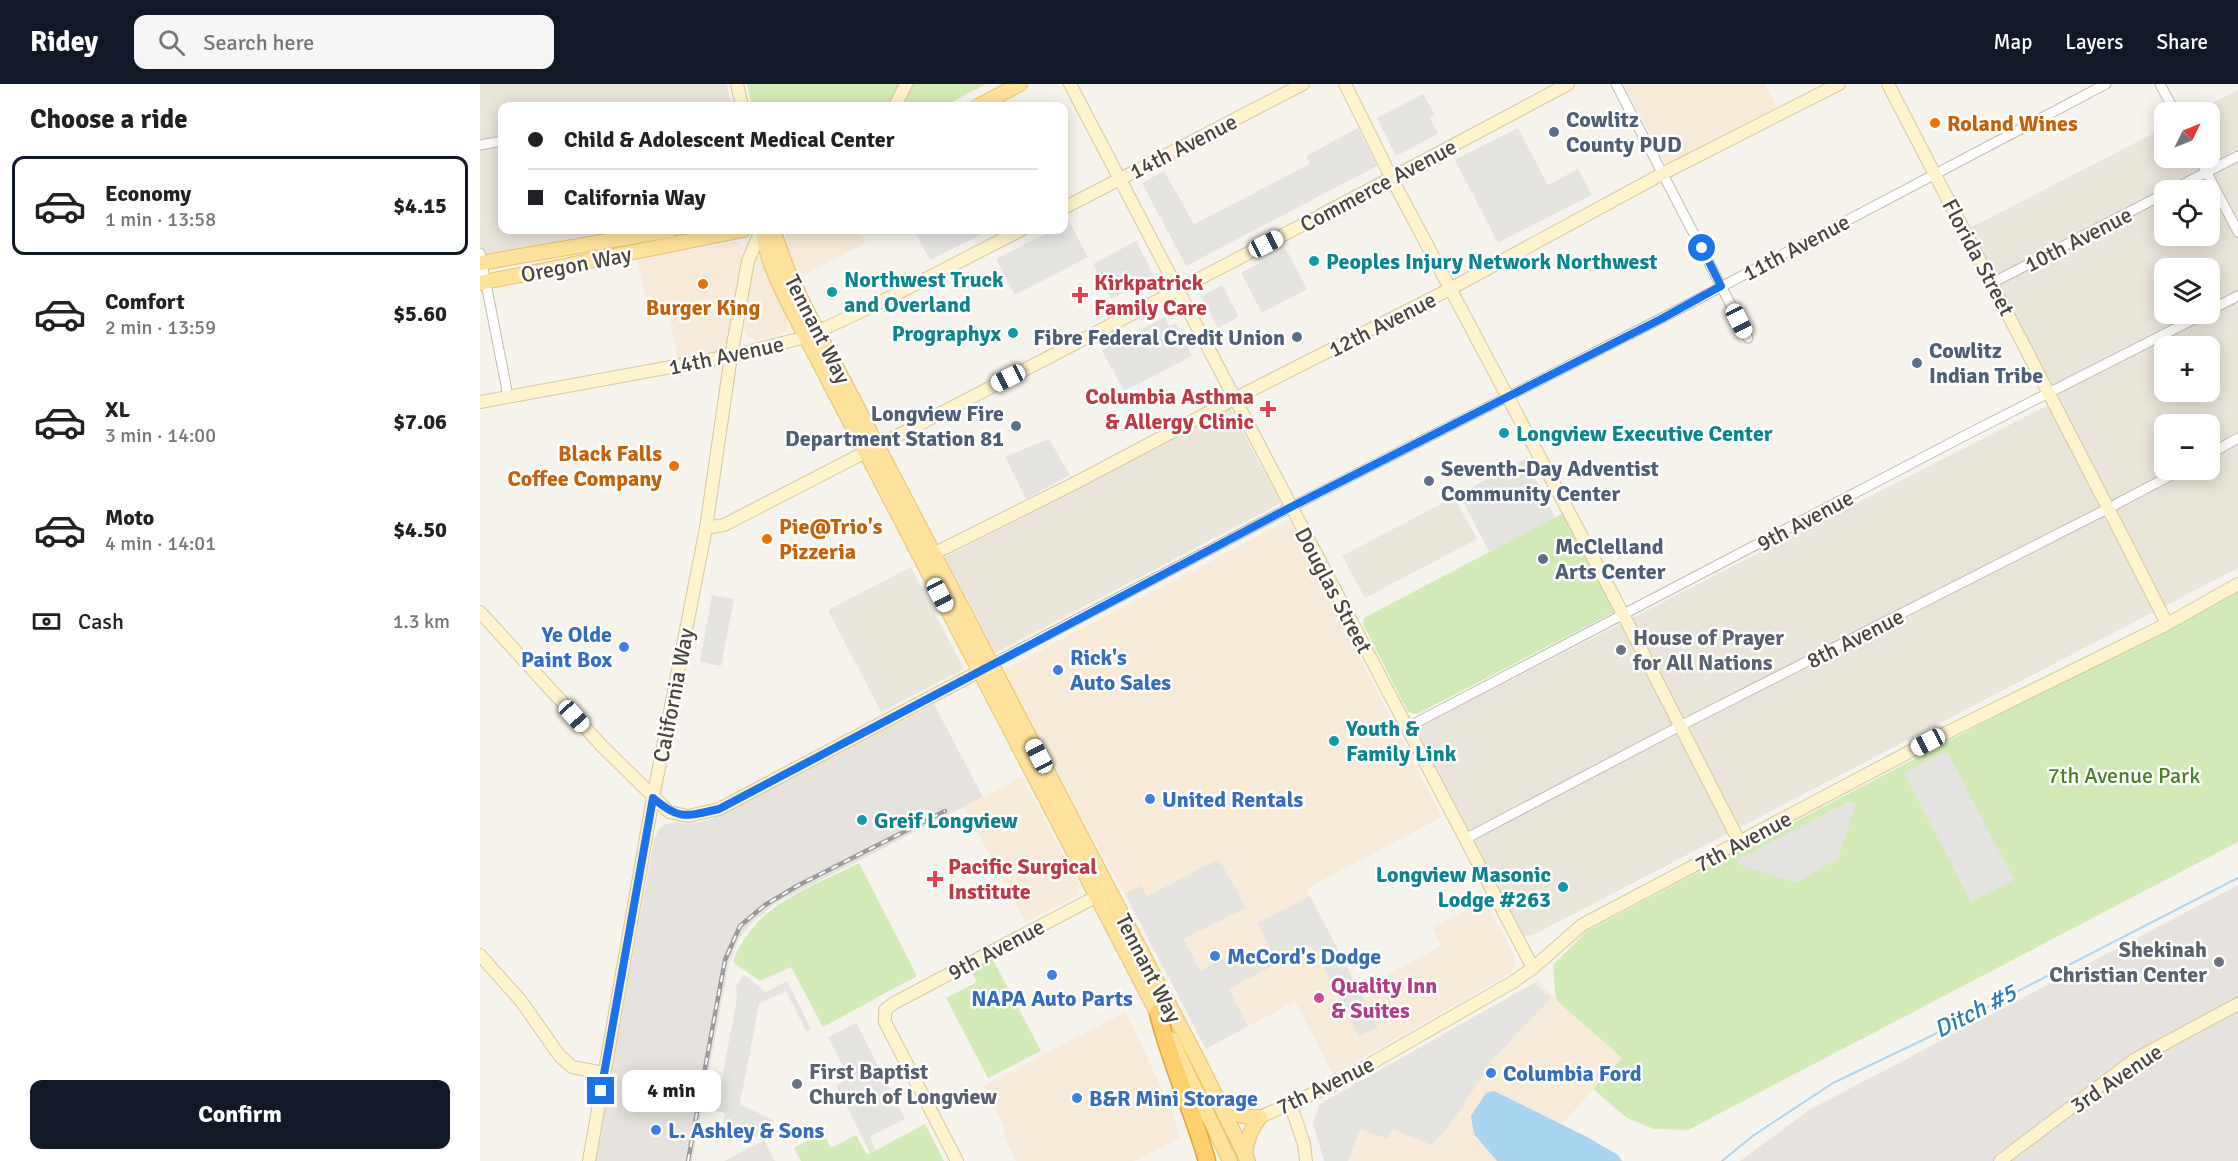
<!DOCTYPE html>
<html lang="en">
<head>
<meta charset="utf-8">
<style>
  :root { --surface:#fff; --page:#f6f6f6; --text:#202124; --muted:#757577; --line:#e0e0e0; --accent:#111827 }
  body { margin:0; font-family:Signika,sans-serif; background:var(--page); color:var(--text); height:100vh; display:flex; flex-direction:column; font-size:22px; white-space:nowrap }
  * { box-sizing:border-box; margin:0 }
  p { font-size:20px; color:var(--muted) }
  .icon { flex:none; width:33px; height:33px; fill:none; stroke:currentColor; stroke-width:2; stroke-linecap:round; stroke-linejoin:round }
  .map { position:relative; flex:1; overflow:hidden }
  .panel { display:flex; flex-direction:column; background:var(--surface); width:480px }
  .panel>* { flex:none }
  .top-card { position:absolute; left:18px; top:18px; width:570px; height:132px; border-radius:12px; box-shadow:0 3px 15px #0003; display:grid; align-content:center; height:132px; padding:0 30px; background:var(--surface) }
  .needle { width:39px; rotate:47deg }
  .tools { position:absolute; left:1674px; top:18px; display:grid; gap:12px }
  .tools a { display:grid; place-items:center; width:66px; height:66px; border-radius:12px; background:var(--surface); box-shadow:0 3px 15px #0003; font-size:30px }
  .end { position:absolute; width:27px; height:27px; margin:-14px; border:8px solid #1a73e8; background:#fff; box-shadow:0 0 0 3px #fff }
  .from { border-radius:50% }
  .bubble { position:absolute; height:42px; border-radius:12px; background:var(--surface); box-shadow:0 3px 15px #0003; font-size:20px; font-weight:800; line-height:42px; text-align:center }
  .car { position:absolute; width:18px; height:36px; margin:-18px -9px; border-radius:8px; box-shadow:0 0 4px 2px #0007; background:linear-gradient(#fff 24%,#345 0 40%,#fff 0 76%,#345 0 86%,#fff 0) }
  .top-card b { display:flex; align-items:center; gap:21px; height:57px; font-size:22px }
  .top-card b+b { border-top:2px solid var(--line) }
  .top-card i { width:15px; height:15px; background:var(--text) }
  ul { padding:0; list-style:none }
  li { display:flex; align-items:center; gap:18px; height:99px; margin:0 12px 9px; padding:0 18px; border:3px solid transparent; border-radius:12px }
  li div { flex:1 }
  li b { display:block; font-size:22px }
  li em { font-style:normal; font-weight:800 }
  li.active { border-color:var(--accent) }
  li>.icon { width:54px; height:54px; stroke-width:1.5 }
  h2 { padding:0 30px; font-size:27px; line-height:72px }
  .pay { display:flex; align-items:center; gap:15px; height:66px; padding:0 30px; font-size:22px }
  .pay p { margin-inline-start:auto }
  .button { display:flex; gap:12px; margin-top:auto; padding:12px 30px }
  .button a { flex:1; height:69px; border-radius:12px; background:var(--accent); color:#fff; font-size:24px; font-weight:800; line-height:69px; text-align:center }
  header { display:flex; align-items:center; gap:36px; box-sizing:border-box; height:84px; padding:0 30px; background:var(--accent); color:#fff }
  header strong { font-size:28px }
  nav { display:flex; gap:33px; margin-inline-start:auto; font-size:21px }
  .search { width:420px; height:54px; background:var(--page); display:flex; align-items:center; gap:15px; box-sizing:border-box; padding:0 21px; border-radius:12px; color:var(--muted); font-size:22px }
  main { display:flex; flex:1; min-height:0 }
  .map>svg:first-child { display:block }
</style>
</head>
<body>
<header>
<strong>Ridey</strong>
<div class="search"><svg class="icon" aria-label="search" viewBox="0 0 24 24"><circle cx="10" cy="10" r="6"/><path d="M15 15l6 6"/></svg>Search here</div>
<nav><a>Map</a><a>Layers</a><a>Share</a></nav>
</header>
<main>
<section class="panel">
<h2>Choose a ride</h2>
<ul>
<li class="active"><svg class="icon" aria-label="car" viewBox="0 0 24 24"><path d="M5 17H2v-5l4-1 3-4h7l3 4 3 1v5h-3M9 17h6M6 11h13"/><circle cx="7" cy="17" r="2"/><circle cx="17" cy="17" r="2"/></svg><div><b>Economy</b><p>1 min · 13:58</p></div><em>$4.15</em></li>
<li><svg class="icon" aria-label="car" viewBox="0 0 24 24"><path d="M5 17H2v-5l4-1 3-4h7l3 4 3 1v5h-3M9 17h6M6 11h13"/><circle cx="7" cy="17" r="2"/><circle cx="17" cy="17" r="2"/></svg><div><b>Comfort</b><p>2 min · 13:59</p></div><em>$5.60</em></li>
<li><svg class="icon" aria-label="car" viewBox="0 0 24 24"><path d="M5 17H2v-5l4-1 3-4h7l3 4 3 1v5h-3M9 17h6M6 11h13"/><circle cx="7" cy="17" r="2"/><circle cx="17" cy="17" r="2"/></svg><div><b>XL</b><p>3 min · 14:00</p></div><em>$7.06</em></li>
<li><svg class="icon" aria-label="car" viewBox="0 0 24 24"><path d="M5 17H2v-5l4-1 3-4h7l3 4 3 1v5h-3M9 17h6M6 11h13"/><circle cx="7" cy="17" r="2"/><circle cx="17" cy="17" r="2"/></svg><div><b>Moto</b><p>4 min · 14:01</p></div><em>$4.50</em></li>
</ul>
<div class="pay"><svg class="icon" aria-label="cash" viewBox="0 0 24 24"><path d="M3 7h18v10H3z"/><circle cx="12" cy="12" r="2"/></svg>Cash<p>1.3 km</p></div>
<div class="button"><a>Confirm</a></div>
</section>
<div class="map">
<svg width="1758" height="1077" viewBox="0 0 1758 1077">
  <rect width="100%" height="100%" fill="#f6f3ec"/>
  <g fill="#eae5da" fill-rule="evenodd">
    <polygon points="0,0 247,0 251,22 22,22 22,146 156,146 0,174"/>
    <path d="M1758 6V484L1053 851 1046 852 1040 850 935 645 1580 315 1490 144 1684 44V74H1730V28H1714ZM1684 106H1730V152H1684ZM1684 184H1730V230H1684ZM1684 262H1730V308H1684ZM1684 340H1730V386H1684Z"/>
    <polygon points="750,324 801,419 515,569 465,473"/>
    <polygon points="974,413 997,455 885,514 862,472"/>
    <polygon points="431,483 484,585 401,628 348,526"/>
  </g>
  <g fill="#f7ead8">
    <polygon points="1144,0 1285,0 1297,24 1186,81"/>
    <polygon points="305,146 379,146 386,159 317,194 310,173"/>
    <polygon points="255,158 261,160 266,166 245,264 240,267 198,275 187,222 168,225 157,174"/>
    <polygon points="277,171 280,173 307,232 308,238 306,247 303,249 276,257 268,253 264,247 274,174"/>
    <polygon points="809,436 962,733 826,805 879,906 961,862 952,843 1005,817 1034,871 1036,880 1031,889 853,991 815,917 726,965 645,810 520,588"/>
    <polygon points="542,693 600,803 598,811 545,838 484,723"/>
    <polygon points="1057,895 1076,916 1142,974 1081,1041 1038,1019 994,1050 1017,1077 844,1077 833,1039 840,1020 1054,899"/>
    <polygon points="645,928 664,966 691,1026 700,1054 654,1077 536,1077 523,1050 526,1047 503,1002"/>
  </g>
  <g fill="#e6e2dd">
    <polygon points="454,620 503,713 296,819 274,837 259,854 249,879 212,1077 115,1077 174,756 179,745 186,740 194,738 209,740 229,736"/>
    <polygon points="1758,801 1758,1077 1260,1077 1329,1026"/>
    <polygon points="284,1056 295,1077 244,1077"/>
  </g>
  <g fill="#d2eab5">
    <polygon points="267,0 506,0 464,22 272,22"/>
    <polygon points="1083,429 1134,528 937,630 928,628 883,540 884,534"/>
    <polygon points="1758,505 1758,758 1208,1046 1174,1045 1147,1034 1113,1005 1142,974 1076,916 1073,881 1107,847"/>
    <path d="M379 779 437 892 343 943 311 883 280 897 253 878C273 821 330 804 379 779Z"/>
    <polygon points="512,874 561,967 508,994 466,914 497,898 491,886"/>
    <polygon points="445,1040 464,1077 321,1077 314,1064 343,1049 351,1064 376,1051 387,1071"/>
  </g>
  <g fill="#e5e3e0">
    <polygon points="943,10 955,31 950,34 958,50 916,72 897,34"/>
    <polygon points="878,44 897,82 706,182 662,99 684,87 714,140 830,80 826,72"/>
    <polygon points="1038,44 1068,101 1098,85 1112,111 1018,159 975,76"/>
    <polygon points="589,137 608,173 535,211 516,175 572,146 584,146 584,140"/>
    <polygon points="434,146 505,146 506,148 450,176"/>
    <polygon points="656,157 675,193 631,215 613,180"/>
    <polygon points="806,165 827,205 782,229 761,189"/>
    <polygon points="742,201 759,233 738,244 721,212"/>
    <polygon points="685,233 689,242 696,239 712,272 644,307 622,266"/>
    <polygon points="569,355 590,391 546,415 525,373"/>
    <polygon points="1045,375 1075,433 1009,468 979,410"/>
    <polygon points="232,511 254,515 241,582 220,578"/>
    <polygon points="1467,667 1534,796 1491,818 1424,689"/>
    <polygon points="1369,717 1376,719 1358,775 1315,799 1260,781 1257,776"/>
    <polygon points="739,775 766,824 704,855 720,887 749,872 754,880 787,863 796,880 749,905 768,942 726,965 645,810 661,802 667,812"/>
    <polygon points="830,812 898,943 879,952 831,860 797,877 777,839"/>
    <polygon points="264,891 286,908 307,897 331,945 326,947 306,907 279,920 260,1020 293,1036 286,1051 279,1047 276,1054 243,1039 245,1029 236,1027 257,914 256,902"/>
    <polygon points="1054,899 1071,914 1015,973 968,1044 952,1061 912,1045 908,1055 880,1045 868,1077 844,1077 833,1039 840,1020"/>
    <polygon points="376,939 425,1035 390,1053 396,1066 390,1069 356,1001 369,994 348,953"/>
  </g>
  <polygon fill="#a9d4f2" points="1014,1007 1109,1054 1138,1071 1142,1077 1017,1077 994,1050 991,1032 1006,1009"/>
  <g fill="none" stroke-linecap="round" stroke-linejoin="round">
    <polyline stroke="#a9d4f2" stroke-width="2" points="1242,1077 1274,1051 1353,999 1445,955 1758,794"/>
    <g stroke="#c2bbae" stroke-width="11">
      <g id="street">
        <polyline points="1136,0 1268,254"/>
        <polyline points="1680,0 1695,28"/>
        <polyline points="0,61 22,57"/>
        <polyline points="1719,74 1758,148"/>
        <polyline points="1692,106 1758,72"/>
        <polyline points="0,169 28,312"/>
        <polyline points="1512,199 1684,110"/>
        <polyline points="1730,226 1758,212"/>
        <polyline points="1730,370 1758,354"/>
        <polyline points="508,582 811,423 1186,232 1626,0"/>
        <polyline points="926,644 1482,353 1724,230"/>
        <polyline points="985,755 1200,642 1629,424 1701,386"/>
      </g>
    </g>
    <g stroke="#d6c79b" stroke-width="14">
      <g id="secondary">
        <polyline points="257,0 262,22"/>
        <polyline points="590,0 1053,884"/>
        <polyline points="865,0 912,95 1143,530 1260,759"/>
        <path d="M1408 0C1501 180 1596 359 1687 540"/>
        <polyline points="415,22 426,0"/>
        <polyline points="584,124 823,0"/>
        <polyline points="0,318 251,272 326,253 393,222 541,146"/>
        <path d="M226 444 244 441C526 296 808 150 1088 0"/>
        <polyline points="447,473 601,396 754,315 970,205 1182,90 1359,0"/>
        <polyline points="0,528 121,661 189,728 208,732 239,725 500,587"/>
        <polyline points="0,871 41,917 79,971 92,983 124,989"/>
        <polyline points="810,1019 824,1060 826,1077"/>
        <polyline points="780,1033 855,1000 1033,898 1053,884 1102,841 1448,658 1687,540 1758,500"/>
        <polyline points="109,1077 173,714 226,444 251,272 268,177 281,146"/>
        <polyline points="477,1077 405,938 405,926 414,919 625,808"/>
        <polyline points="1520,1077 1654,976 1758,920"/>
      </g>
    </g>
    <g stroke="#e6c16a" stroke-width="16">
      <g id="primary">
        <polyline points="498,22 540,0"/>
        <path d="M284 146C281 166 306 215 316 234L682 938"/>
        <polyline points="293,146 307,185 325,223 719,978 768,1077"/>
        <polyline points="0,179 191,146"/>
        <polyline points="0,199 263,146"/>
        <polyline points="691,955 750,1077"/>
        <path d="M742 1024C756 1031 765 1034 780 1033"/>
        <path d="M765 1072C766 1056 771 1046 780 1033"/>
      </g>
    </g>
    <g stroke="#e0a43c" stroke-width="19">
      <path id="highway" d="M678 929C690 979 713 1027 727 1077"/>
    </g>
    <use href="#street" stroke="#fff" stroke-width="9"/>
    <use href="#secondary" stroke="#fff3cd" stroke-width="12"/>
    <use href="#primary" stroke="#ffe39c" stroke-width="14"/>
    <use href="#highway" stroke="#ffcf6e" stroke-width="16"/>
    <g stroke="#9a9a9a" stroke-width="4.5">
      <polyline id="rail" points="208,1077 245,876 260,842 285,821 317,802 465,727"/>
    </g>
    <use href="#rail" stroke="#fff" stroke-width="2" stroke-dasharray="7" stroke-linecap="butt"/>
  </g>
  <g fill="none" stroke-linecap="round" stroke-linejoin="round">
    <path stroke="#1a73e8" stroke-width="8" d="M121 1007 173 714C200 737 206 732 239 725L811 423 1181 235 1241 202 1222 164"/>
  </g>
  <g fill="#e8710a" stroke="#fff" stroke-width="2">
    <circle cx="1455" cy="39" r="6"/>
    <circle cx="223" cy="200" r="6"/>
    <circle cx="194" cy="382" r="6"/>
    <circle cx="287" cy="455" r="6"/>
  </g>
  <g fill="#5c6f8a" stroke="#fff" stroke-width="2">
    <circle cx="1074" cy="48" r="6"/>
    <circle cx="817" cy="253" r="6"/>
    <circle cx="1437" cy="279" r="6"/>
    <circle cx="536" cy="342" r="6"/>
    <circle cx="949" cy="397" r="6"/>
    <circle cx="1063" cy="475" r="6"/>
  </g>
  <g fill="#0f9aa8" stroke="#fff" stroke-width="2">
    <circle cx="834" cy="177" r="6"/>
    <circle cx="352" cy="208" r="6"/>
    <circle cx="533" cy="249" r="6"/>
    <circle cx="1024" cy="349" r="6"/>
    <circle cx="854" cy="657" r="6"/>
    <circle cx="382" cy="736" r="6"/>
    <circle cx="1083" cy="803" r="6"/>
  </g>
  <g fill="#e0444e" stroke="#fff" stroke-width="2">
    <path d="M597 202h6v6h6v6h-6v6h-6v-6h-6v-6h6z"/>
    <path d="M785 316h6v6h6v6h-6v6h-6v-6h-6v-6h6z"/>
    <path d="M452 786h6v6h6v6h-6v6h-6v-6h-6v-6h6z"/>
  </g>
  <g fill="#3f7fe0" stroke="#fff" stroke-width="2">
    <circle cx="144" cy="563" r="6"/>
    <circle cx="578" cy="586" r="6"/>
    <circle cx="670" cy="715" r="6"/>
    <circle cx="735" cy="872" r="6"/>
    <circle cx="572" cy="891" r="6"/>
    <circle cx="1011" cy="989" r="6"/>
    <circle cx="597" cy="1014" r="6"/>
    <circle cx="176" cy="1046" r="6"/>
  </g>
  <g fill="#6b7280" stroke="#fff" stroke-width="2">
    <circle cx="1141" cy="566" r="6"/>
    <circle cx="1739" cy="878" r="6"/>
    <circle cx="317" cy="1000" r="6"/>
  </g>
  <circle fill="#d1479c" stroke="#fff" stroke-width="2" cx="839" cy="914" r="6"/>
  <g text-anchor="middle" stroke-width="5" stroke-linejoin="round" paint-order="stroke">
    <g font-size="22" font-weight="bold" fill="#4e5e75" stroke="#fff" text-anchor="start">
      <text x="1086" y="43">Cowlitz<tspan x="1086" dy="25">County PUD</tspan></text>
      <text x="805" y="261" text-anchor="end">Fibre Federal Credit Union</text>
      <text x="1449" y="274">Cowlitz<tspan x="1449" dy="25">Indian Tribe</tspan></text>
      <text x="524" y="337" text-anchor="end">Longview Fire<tspan x="524" dy="25">Department Station 81</tspan></text>
      <text x="961" y="392">Seventh-Day Adventist<tspan x="961" dy="25">Community Center</tspan></text>
      <text x="1075" y="470">McClelland<tspan x="1075" dy="25">Arts Center</tspan></text>
    </g>
    <g font-size="22" font-weight="bold" fill="#c56008" stroke="#fff" text-anchor="start">
      <text x="1467" y="47">Roland Wines</text>
      <text x="223" y="231" text-anchor="middle">Burger King</text>
      <text x="182" y="377" text-anchor="end">Black Falls<tspan x="182" dy="25">Coffee Company</tspan></text>
      <text x="299" y="450">Pie@Trio's<tspan x="299" dy="25">Pizzeria</tspan></text>
    </g>
    <g font-size="22" fill="#4b4439" stroke="#fff">
      <text transform="translate(703 62) rotate(-27)" y="8">14th Avenue</text>
      <text transform="translate(898 101) rotate(-28)" y="8">Commerce Avenue</text>
      <text transform="translate(1598 155) rotate(-27)" y="8">10th Avenue</text>
      <text transform="translate(1316 163) rotate(-28)" y="8">11th Avenue</text>
      <text transform="translate(1499 173) rotate(62)" y="8">Florida Street</text>
      <text transform="translate(96 180) rotate(-11)" y="8">Oregon Way</text>
      <text transform="translate(902 240) rotate(-27)" y="8">12th Avenue</text>
      <text transform="translate(338 245) rotate(63)" y="8">Tennant Way</text>
      <text transform="translate(246 271) rotate(-12)" y="8">14th Avenue</text>
      <text transform="translate(1325 436) rotate(-28)" y="8">9th Avenue</text>
      <text transform="translate(854 506) rotate(62)" y="8">Douglas Street</text>
      <text transform="translate(1375 554) rotate(-27)" y="8">8th Avenue</text>
      <text transform="translate(193 611) rotate(-79)" y="8">California Way</text>
      <text transform="translate(1263 757) rotate(-28)" y="8">7th Avenue</text>
      <text transform="translate(516 865) rotate(-28)" y="8">9th Avenue</text>
      <text transform="translate(669 884) rotate(63)" y="8">Tennant Way</text>
      <text transform="translate(1636 994) rotate(-34)" y="8">3rd Avenue</text>
      <text transform="translate(845 1001) rotate(-26)" y="8">7th Avenue</text>
    </g>
    <g font-size="22" font-weight="bold" fill="#0d838f" stroke="#fff" text-anchor="start">
      <text x="846" y="185">Peoples Injury Network Northwest</text>
      <text x="364" y="203">Northwest Truck<tspan x="364" dy="25">and Overland</tspan></text>
      <text x="521" y="257" text-anchor="end">Prographyx</text>
      <text x="1036" y="357">Longview Executive Center</text>
      <text x="866" y="652">Youth &amp;<tspan x="866" dy="25">Family Link</tspan></text>
      <text x="394" y="744">Greif Longview</text>
      <text x="1071" y="798" text-anchor="end">Longview Masonic<tspan x="1071" dy="25">Lodge #263</tspan></text>
    </g>
    <g font-size="22" font-weight="bold" fill="#be3a42" stroke="#fff" text-anchor="start">
      <text x="614" y="206">Kirkpatrick<tspan x="614" dy="25">Family Care</tspan></text>
      <text x="774" y="320" text-anchor="end">Columbia Asthma<tspan x="774" dy="25">&amp; Allergy Clinic</tspan></text>
      <text x="468" y="790">Pacific Surgical<tspan x="468" dy="25">Institute</tspan></text>
    </g>
    <g font-size="22" font-weight="bold" fill="#366cbe" stroke="#fff" text-anchor="start">
      <text x="132" y="558" text-anchor="end">Ye Olde<tspan x="132" dy="25">Paint Box</tspan></text>
      <text x="590" y="581">Rick's<tspan x="590" dy="25">Auto Sales</tspan></text>
      <text x="682" y="723">United Rentals</text>
      <text x="747" y="880">McCord's Dodge</text>
      <text x="572" y="922" text-anchor="middle">NAPA Auto Parts</text>
      <text x="1023" y="997">Columbia Ford</text>
      <text x="609" y="1022">B&amp;R Mini Storage</text>
      <text x="188" y="1054">L. Ashley &amp; Sons</text>
    </g>
    <g font-size="22" font-weight="bold" fill="#5b616d" stroke="#fff" text-anchor="start">
      <text x="1153" y="561">House of Prayer<tspan x="1153" dy="25">for All Nations</tspan></text>
      <text x="1727" y="873" text-anchor="end">Shekinah<tspan x="1727" dy="25">Christian Center</tspan></text>
      <text x="329" y="995">First Baptist<tspan x="329" dy="25">Church of Longview</tspan></text>
    </g>
    <g font-size="22" fill="#4a7f2a" stroke="#fff">
      <text x="1644" y="699">7th Avenue Park</text>
    </g>
    <g font-size="22" font-weight="bold" fill="#b23c85" stroke="#fff" text-anchor="start">
      <text x="851" y="909">Quality Inn<tspan x="851" dy="25">&amp; Suites</tspan></text>
    </g>
    <g font-size="24" font-style="italic" fill="#2e7ab2" stroke="#fff">
      <text transform="translate(1495 927) rotate(-27)" y="8">Ditch #5</text>
    </g>
  </g>
</svg>
<div class="tools">
<a><svg class="needle" viewBox="-14 -14 28 28"><path d="M0-13l5 13h-10z" fill="#e53935"/><path d="M0 13l5-13h-10z" fill="#757577"/></svg></a>
<a><svg class="icon" aria-label="locate" viewBox="0 0 24 24"><circle cx="12" cy="12" r="6"/><path d="M12 2v4M12 18v4M2 12h4M18 12h4"/></svg></a>
<a><svg class="icon" aria-label="layers" viewBox="0 0 24 24"><path d="M12 4l9 5-9 5-9-5zM3 14l9 5 9-5"/></svg></a>
<a>+</a>
<a>−</a>
</div>
<i class="end from" style="left:1222px;top:164px"></i>
<i class="end" style="left:121px;top:1007px"></i>
<div class="bubble" style="left:142px;top:986px;width:99px">4 min</div>
<i class="car" style="left:786px;top:160px;rotate:63deg"></i>
<i class="car" style="left:1259px;top:237px;rotate:153deg"></i>
<i class="car" style="left:528px;top:294px;rotate:243deg"></i>
<i class="car" style="left:460px;top:511px;rotate:152deg"></i>
<i class="car" style="left:94px;top:632px;rotate:138deg"></i>
<i class="car" style="left:1448px;top:658px;rotate:242deg"></i>
<i class="car" style="left:559px;top:672px;rotate:332deg"></i>
<div class="top-card">
<b><i class="from"></i>Child &amp; Adolescent Medical Center</b>
<b><i></i>California Way</b>
</div>
</div>
</main>
</body>
</html>
